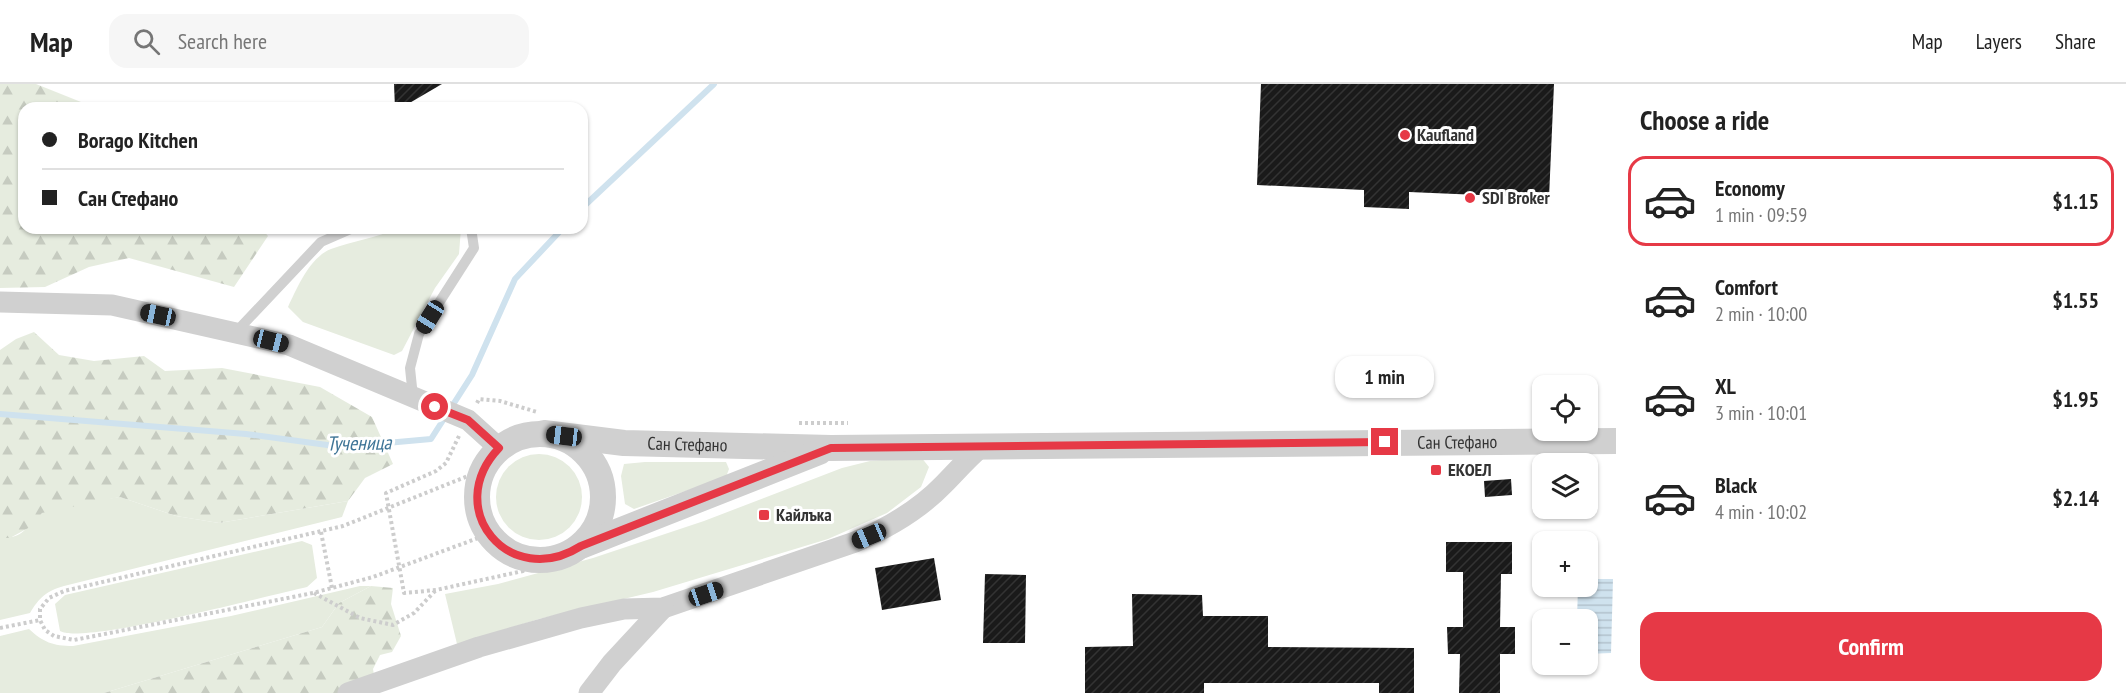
<!DOCTYPE html>
<html lang="en">
<head>
<meta charset="utf-8">
<style>
  :root { --surface:#fff; --page:#f6f6f6; --text:#222; --muted:#767676; --line:#e0e0e0; --accent:#e63946 }
  body { margin:0; font-family:"PT Sans Narrow",sans-serif; background:var(--page); color:var(--text); height:100vh; display:flex; flex-direction:column; font-size:22px; white-space:nowrap }
  * { box-sizing:border-box; margin:0 }
  p { font-size:20px; color:var(--muted) }
  .icon { flex:none; width:33px; height:33px; fill:none; stroke:currentColor; stroke-width:2; stroke-linecap:round; stroke-linejoin:round }
  .map { position:relative; flex:1; overflow:hidden }
  .side { display:flex; flex-direction:column; background:var(--surface); width:510px }
  .side>* { flex:none }
  .hud { position:absolute; left:18px; top:18px; width:570px; height:132px; border-radius:18px; box-shadow:0 2px 4px #0004; display:grid; align-content:center; height:132px; padding:0 24px; background:var(--surface) }
  .buttons { position:absolute; left:1532px; top:291px; display:grid; gap:12px }
  .buttons a { display:grid; place-items:center; width:66px; height:66px; border-radius:12px; background:var(--surface); box-shadow:0 2px 4px #0004; font-size:30px }
  .end { position:absolute; width:27px; height:27px; margin:-14px; border:8px solid #e63946; background:#fff; box-shadow:0 0 0 3px #fff }
  .from { border-radius:50% }
  .bubble { position:absolute; height:42px; border-radius:18px; background:var(--surface); box-shadow:0 2px 4px #0004; font-size:20px; font-weight:700; line-height:42px; text-align:center }
  .car { position:absolute; width:18px; height:36px; margin:-18px -9px; border-radius:8px; box-shadow:0 0 4px 2px #0007; background:linear-gradient(#222 24%,#8ab4d8 0 40%,#222 0 76%,#8ab4d8 0 86%,#222 0) }
  .hud b { display:flex; align-items:center; gap:21px; height:57px; font-size:22px }
  .hud b+b { border-top:2px solid var(--line) }
  .hud i { width:15px; height:15px; background:var(--text) }
  ul { padding:0; list-style:none }
  li { display:flex; align-items:center; gap:18px; height:90px; margin:0 12px 9px; padding:0 12px; border:3px solid transparent; border-radius:18px }
  li div { flex:1 }
  li b { display:block; font-size:22px }
  li em { font-style:normal; font-weight:700 }
  li.active { border-color:var(--accent) }
  li>.icon { width:54px; height:54px; stroke-width:1.5 }
  h2 { padding:0 24px; font-size:27px; line-height:72px }
  .action { display:flex; gap:12px; margin-top:auto; padding:12px 24px }
  .action a { flex:1; height:69px; border-radius:18px; background:var(--accent); color:#fff; font-size:24px; font-weight:700; line-height:69px; text-align:center }
  header { display:flex; align-items:center; gap:36px; box-sizing:border-box; height:84px; padding:0 30px; background:var(--surface); border-bottom:2px solid var(--line) }
  header strong { font-size:28px }
  nav { display:flex; gap:33px; margin-inline-start:auto; font-size:21px }
  .search { width:420px; height:54px; background:var(--page); display:flex; align-items:center; gap:15px; box-sizing:border-box; padding:0 21px; border-radius:18px; color:var(--muted); font-size:22px }
  main { display:flex; flex:1; min-height:0 }
  .map>svg:first-child { display:block }
</style>
</head>
<body>
<header>
<strong>Map</strong>
<div class="search"><svg class="icon" aria-label="search" viewBox="0 0 24 24"><circle cx="10" cy="10" r="6"/><path d="M15 15l6 6"/></svg>Search here</div>
<nav><a>Map</a><a>Layers</a><a>Share</a></nav>
</header>
<main>
<div class="map">
<svg width="1616" height="609" viewBox="0 0 1616 609">
  <defs>
    <pattern id="forest-firs" width="22" height="20" patternUnits="userSpaceOnUse" patternTransform="scale(1.5)"><rect width="22" height="20" fill="#e6ecdf"/><path d="M5 1l3.5 6h-7zM16 11l3.5 6h-7z" fill="#c6cbc0"/></pattern>
    <pattern id="water-rules" width="6" height="5" patternUnits="userSpaceOnUse" patternTransform="scale(1.5)"><rect width="6" height="5" fill="#cfe2ee"/><path d="M0 2.5h6" fill="none" stroke="#b2c2cd"/></pattern>
    <pattern id="building-hatch" width="6" height="6" patternUnits="userSpaceOnUse" patternTransform="scale(1.5)"><rect width="6" height="6" fill="#1a1a1a"/><path d="M-1 1l2-2M0 6l6-6M5 7l2-2" fill="none" stroke="#333"/></pattern>
  </defs>
  <rect width="100%" height="100%" fill="#fff"/>
  <g fill="#e6ecdf">
    <path d="M398 144H461L459 170 435 204 402 267 394 271 303 238 288 223C297 204 310 173 331 165 353 157 376 154 398 144Z"/>
    <circle cx="539" cy="413" r="43"/>
    <polygon points="921,373 929,383 921,403 887,429 828,455 653,508 539,535 457,560 445,510 498,500 593,474 704,437 842,384 870,377"/>
    <polygon points="645,378 726,378 729,385 726,393 634,425 625,420 621,392 624,380"/>
    <path d="M120 413 176 432 219 439 348 417 342 433 64 502C46 507 39 514 30 529L0 536V454C27 455 26 439 42 429 50 424 106 415 120 413Z"/>
    <path d="M302 457 312 461 317 494 307 503C270 511 82 561 60 547L55 520 65 511Z"/>
    <path d="M360 502H371L339 519 322 543 104 609H0V552L29 545C43 558 53 562 73 562L231 532Z"/>
  </g>
  <g fill="url(#forest-firs)">
    <polygon points="0,0 36,0 96,24 24,24 24,144 261,144 268,152 234,203 129,174 89,183 45,203 0,204"/>
    <polygon points="34,248 59,271 94,277 144,272 165,287 222,284 320,303 372,333 393,380 365,394 348,417 219,439 176,432 120,413 42,429 30,443 10,454 0,454 0,266 16,255"/>
    <polygon points="371,502 393,504 391,520 401,552 392,568 380,571 373,585 377,609 104,609 322,543 339,519"/>
  </g>
  <polygon fill="url(#water-rules)" points="1587,495 1613,495 1611,569 1587,570 1587,536 1577,535 1578,503 1587,502"/>
  <g fill="none" stroke-linecap="round" stroke-linejoin="round">
    <g stroke="#cfe2ee" stroke-width="6">
      <polyline points="582,124 714,0"/>
      <polyline points="0,330 246,350 342,363 431,355 472,291 515,195 563,144"/>
    </g>
  </g>
  <g fill="url(#building-hatch)">
    <polygon points="394,0 442,0 401,24 395,24"/>
    <polygon points="1261,0 1554,0 1549,114 1409,108 1409,125 1364,123 1364,106 1257,101"/>
    <polygon points="1511,395 1512,411 1485,413 1484,397"/>
    <polygon points="1446,458 1512,458 1512,490 1501,490 1500,543 1515,543 1515,570 1500,570 1500,609 1459,609 1460,570 1448,570 1447,543 1463,543 1463,488 1446,488"/>
    <polygon points="934,474 941,516 882,526 875,484"/>
    <polygon points="985,490 1026,491 1025,559 983,559"/>
    <polygon points="1132,510 1202,511 1203,532 1268,532 1268,563 1414,564 1414,609 1379,609 1379,599 1204,599 1204,609 1085,609 1085,563 1133,562"/>
  </g>
  <g fill="none" stroke-linecap="round" stroke-linejoin="round">
    <g stroke="#cdcdcd" stroke-width="4" stroke-dasharray="3 3" stroke-linecap="butt">
      <polyline points="477,319 479,315 500,317 537,328"/>
      <polyline points="799,339 848,339"/>
      <polyline points="459,352 446,379 436,387 386,409 404,509 436,506 523,487 533,476"/>
      <polyline points="483,386 343,442 64,507 49,514 40,525 40,536 45,546 54,552 74,556 313,509 373,493 489,450"/>
      <polyline points="321,448 332,504"/>
      <polyline points="314,509 360,534 393,541 414,529 436,506"/>
      <polyline points="0,544 40,536"/>
    </g>
    <g stroke="#d0d0d0" stroke-width="10">
      <polyline points="236,248 321,158 353,144"/>
      <polyline points="413,313 410,284 419,250 474,164 471,144"/>
    </g>
    <g stroke="#d0d0d0" stroke-width="21">
      <polyline points="0,218 112,221 289,261 468,336 499,364"/>
      <path d="M348 609 479 563 581 534 624 525 663 524 855 458C888 444 919 426 944 400 956 388 967 375 980 364"/>
      <polyline points="589,609 612,579 663,524"/>
    </g>
    <g stroke="#d0d0d0" stroke-width="26">
      <path id="s1" d="M544 349 624 359 831 364 1616 357"/>
      <circle cx="540" cy="413" r="63"/>
      <polyline points="581,462 819,368"/>
    </g>
  </g>
  <g fill="none" stroke-linecap="round" stroke-linejoin="round">
    <path stroke="#e63946" stroke-width="8" d="M435 323 468 336 499 364C441 425 510 507 581 462L831 364 1385 358"/>
  </g>
  <g fill="#e63946" stroke="#fff" stroke-width="2">
    <circle cx="1405" cy="51" r="6"/>
    <circle cx="1470" cy="114" r="6"/>
    <rect x="1430" y="380" width="12" height="12" rx="3"/>
    <rect x="758" y="425" width="12" height="12" rx="3"/>
  </g>
  <g text-anchor="middle" stroke-width="6" stroke-linejoin="round" paint-order="stroke">
    <g font-size="18" font-weight="bold" fill="#333" stroke="#fff" text-anchor="start">
      <text x="1417" y="57">Kaufland</text>
      <text x="1482" y="120">SDI Broker</text>
      <text x="1448" y="392">ЕКОЕЛ</text>
      <text x="776" y="437">Кайлъка</text>
    </g>
    <g font-size="18" fill="#333" stroke="#fff">
      <text dy="6" stroke="none"><textPath href="#s1" startOffset="914">Сан Стефано</textPath></text>
      <text dy="6" stroke="none"><textPath href="#s1" startOffset="144">Сан Стефано</textPath></text>
    </g>
    <g font-size="20" font-style="italic" fill="#3f7597" stroke="#fff">
      <text transform="translate(359 359) rotate(-1)" y="7">Тученица</text>
    </g>
  </g>
</svg>
<div class="buttons">
<a><svg class="icon" aria-label="locate" viewBox="0 0 24 24"><circle cx="12" cy="12" r="6"/><path d="M12 2v4M12 18v4M2 12h4M18 12h4"/></svg></a>
<a><svg class="icon" aria-label="layers" viewBox="0 0 24 24"><path d="M12 4l9 5-9 5-9-5zM3 14l9 5 9-5"/></svg></a>
<a>+</a>
<a>−</a>
</div>
<i class="end from" style="left:435px;top:323px"></i>
<i class="end" style="left:1385px;top:358px"></i>
<div class="bubble" style="left:1335px;top:272px;width:99px">1 min</div>
<i class="car" style="left:158px;top:231px;rotate:282deg"></i>
<i class="car" style="left:430px;top:233px;rotate:212deg"></i>
<i class="car" style="left:271px;top:257px;rotate:104deg"></i>
<i class="car" style="left:564px;top:352px;rotate:277deg"></i>
<i class="car" style="left:869px;top:452px;rotate:247deg"></i>
<i class="car" style="left:706px;top:510px;rotate:71deg"></i>
<div class="hud">
<b><i class="from"></i>Borago Kitchen</b>
<b><i></i>Сан Стефано</b>
</div>
</div>
<section class="side">
<h2>Choose a ride</h2>
<ul>
<li class="active"><svg class="icon" aria-label="car" viewBox="0 0 24 24"><path d="M5 17H2v-5l4-1 3-4h7l3 4 3 1v5h-3M9 17h6M6 11h13"/><circle cx="7" cy="17" r="2"/><circle cx="17" cy="17" r="2"/></svg><div><b>Economy</b><p>1 min · 09:59</p></div><em>$1.15</em></li>
<li><svg class="icon" aria-label="car" viewBox="0 0 24 24"><path d="M5 17H2v-5l4-1 3-4h7l3 4 3 1v5h-3M9 17h6M6 11h13"/><circle cx="7" cy="17" r="2"/><circle cx="17" cy="17" r="2"/></svg><div><b>Comfort</b><p>2 min · 10:00</p></div><em>$1.55</em></li>
<li><svg class="icon" aria-label="car" viewBox="0 0 24 24"><path d="M5 17H2v-5l4-1 3-4h7l3 4 3 1v5h-3M9 17h6M6 11h13"/><circle cx="7" cy="17" r="2"/><circle cx="17" cy="17" r="2"/></svg><div><b>XL</b><p>3 min · 10:01</p></div><em>$1.95</em></li>
<li><svg class="icon" aria-label="car" viewBox="0 0 24 24"><path d="M5 17H2v-5l4-1 3-4h7l3 4 3 1v5h-3M9 17h6M6 11h13"/><circle cx="7" cy="17" r="2"/><circle cx="17" cy="17" r="2"/></svg><div><b>Black</b><p>4 min · 10:02</p></div><em>$2.14</em></li>
</ul>
<div class="action"><a>Confirm</a></div>
</section>
</main>
</body>
</html>
